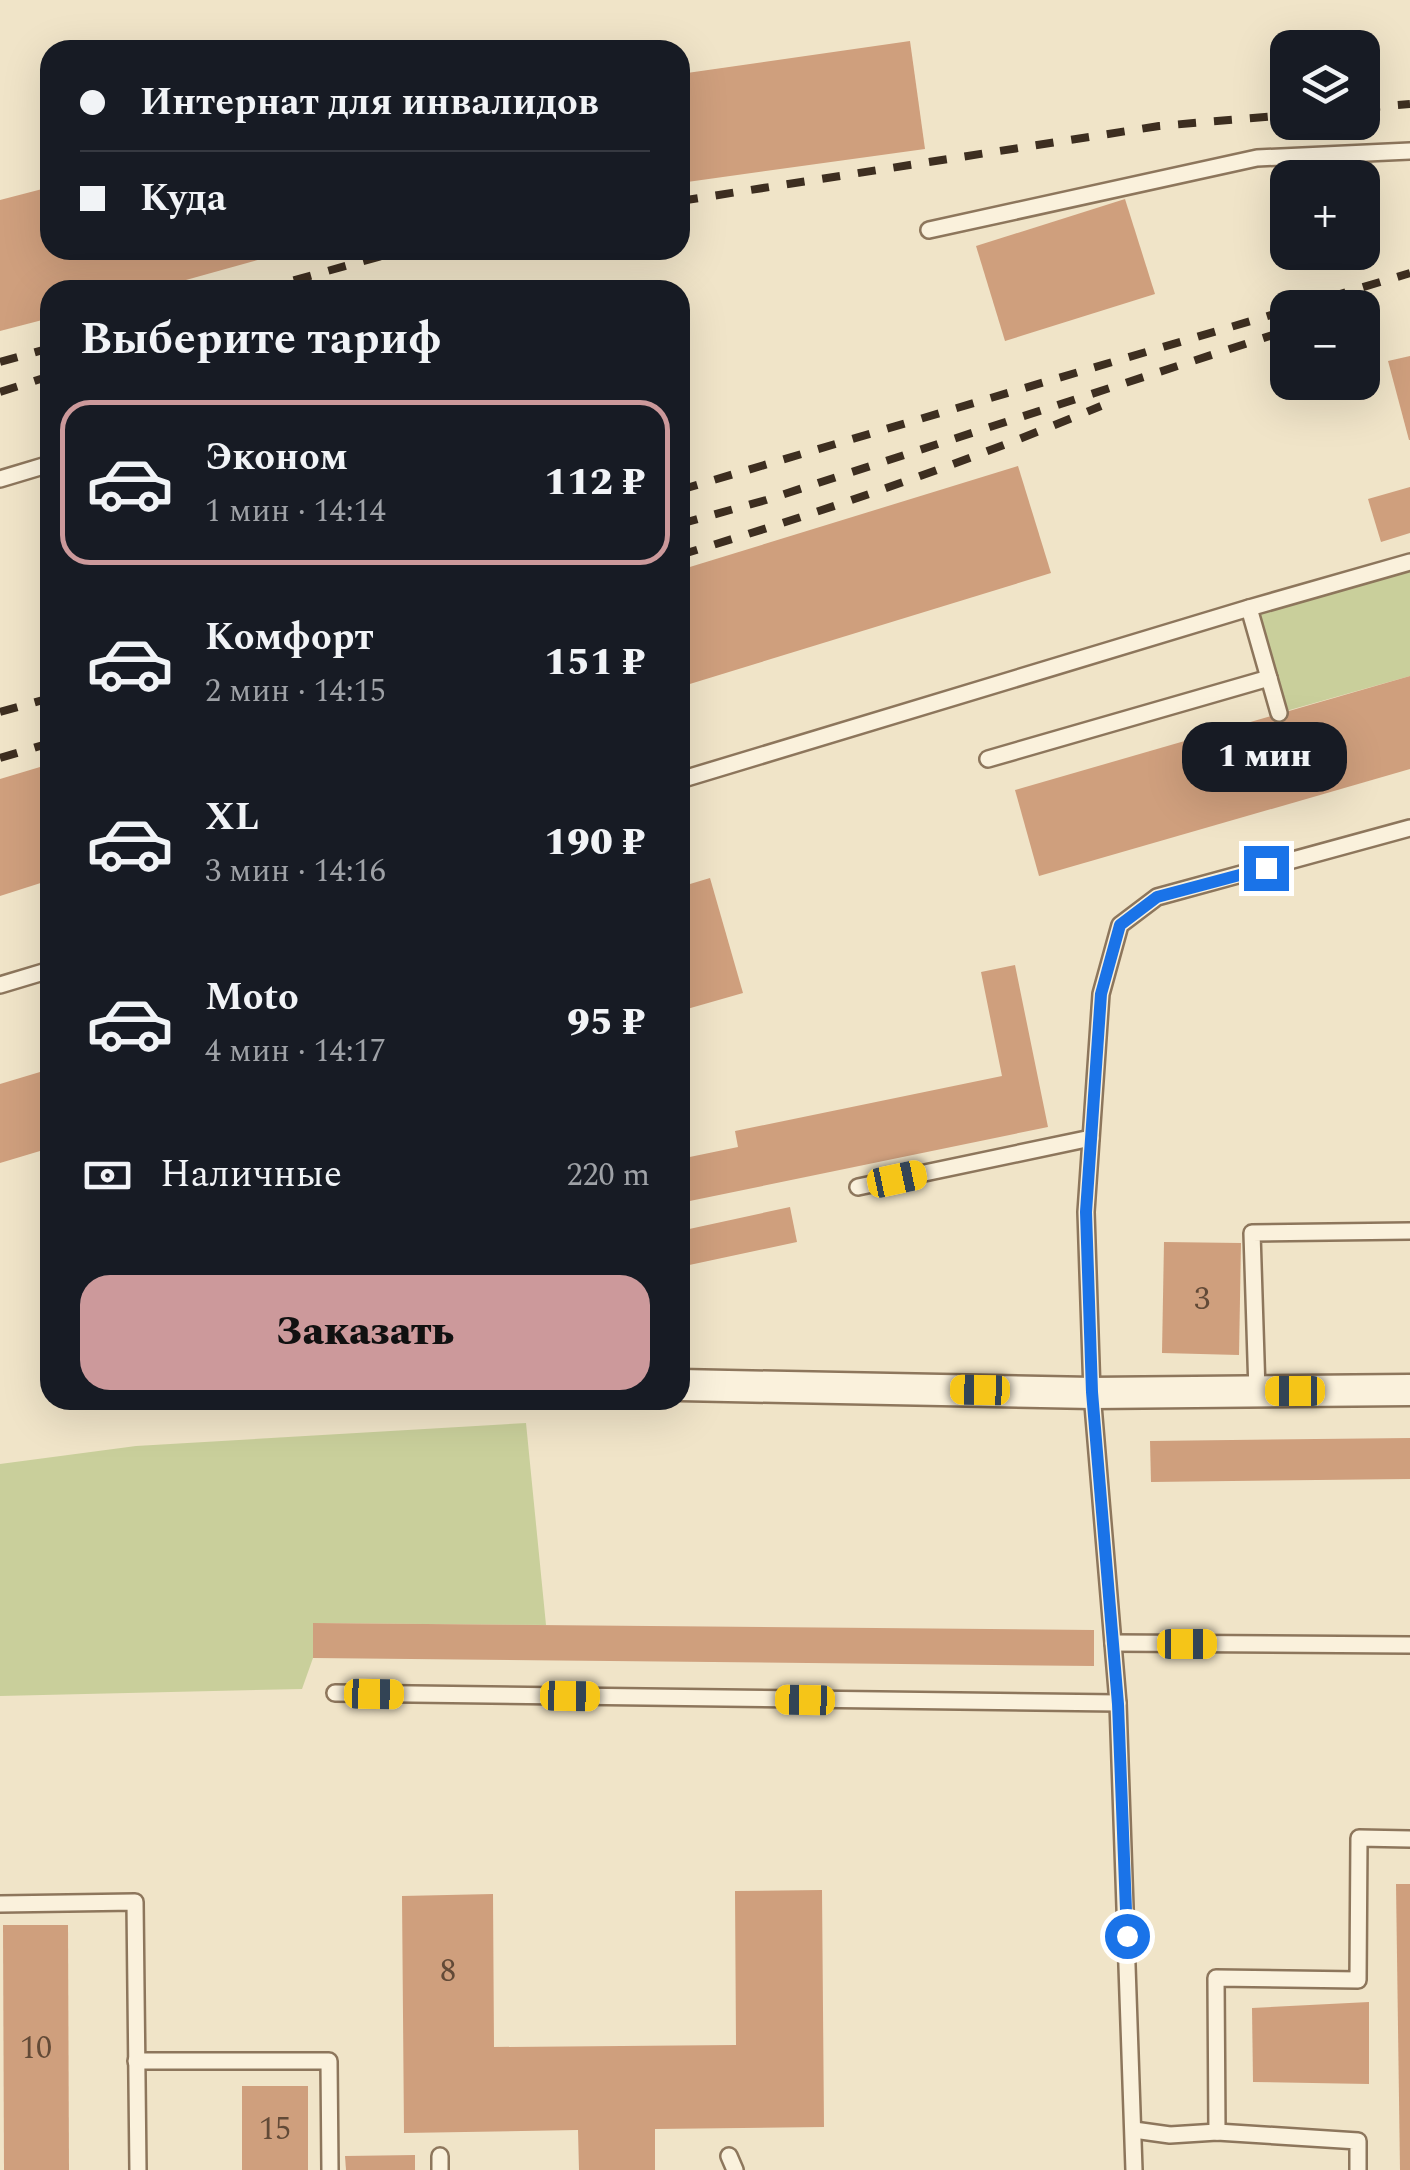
<!DOCTYPE html>
<html lang="ru">
<head>
<meta charset="utf-8">
<style>
  :root { --surface:#171b24; --page:#20242c; --text:#f1f3f6; --muted:#9ea1a6; --line:#363941; --accent:#cc999b }
  body { margin:0; font-family:Spectral,serif; background:var(--page); color:var(--text); height:100vh; display:flex; flex-direction:column; font-size:38px; white-space:nowrap }
  * { box-sizing:border-box; margin:0 }
  p { font-size:32px; color:var(--muted) }
  .icon { flex:none; width:55px; height:55px; fill:none; stroke:currentColor; stroke-width:2; stroke-linecap:round; stroke-linejoin:round }
  .map { position:relative; flex:1; overflow:hidden }
  .details { position:absolute; left:40px; top:280px; width:650px; height:1130px; display:flex; flex-direction:column; background:var(--surface); border-radius:30px; box-shadow:0 10px 40px #0002 }
  .details>* { flex:none }
  .hud { position:absolute; left:40px; top:40px; width:650px; height:220px; border-radius:30px; box-shadow:0 10px 40px #0002; display:grid; align-content:center; height:220px; padding:0 40px; background:var(--surface) }
  .buttons { position:absolute; left:1270px; top:30px; display:grid; gap:20px }
  .buttons a { display:grid; place-items:center; width:110px; height:110px; border-radius:20px; background:var(--surface); box-shadow:0 10px 40px #0002; font-size:50px }
  .end { position:absolute; width:45px; height:45px; margin:-22px; border:12px solid #1a73e8; background:#fff; box-shadow:0 0 0 5px #fff }
  .from { border-radius:50% }
  .bubble { position:absolute; height:70px; border-radius:30px; background:var(--surface); box-shadow:0 10px 40px #0002; font-size:32px; font-weight:800; line-height:70px; text-align:center }
  .car { position:absolute; width:30px; height:60px; margin:-30px -15px; border-radius:12px; box-shadow:0 0 8px 2px #0007; background:linear-gradient(#f5c518 24%,#345 0 40%,#f5c518 0 76%,#345 0 86%,#f5c518 0) }
  .hud b { display:flex; align-items:center; gap:35px; height:95px; font-size:38px }
  .hud b+b { border-top:2px solid var(--line) }
  .hud i { width:25px; height:25px; background:var(--text) }
  ul { padding:0; list-style:none }
  li { display:flex; align-items:center; gap:30px; height:165px; margin:0 20px 15px; padding:0 20px; border:5px solid transparent; border-radius:30px }
  li div { flex:1 }
  li b { display:block; font-size:38px }
  li em { font-style:normal; font-weight:800 }
  li.selected { border-color:var(--accent) }
  li>.icon { width:90px; height:90px; stroke-width:1.5 }
  h2 { padding:0 40px; font-size:45px; line-height:120px }
  .pay { display:flex; align-items:center; gap:25px; height:110px; padding:0 40px; font-size:38px }
  .pay p { margin-inline-start:auto }
  .primary-button { display:flex; gap:20px; margin-top:auto; padding:20px 40px }
  .primary-button a { flex:1; height:115px; border-radius:30px; background:var(--accent); color:#111; font-size:40px; font-weight:800; line-height:115px; text-align:center }
  .map>svg:first-child { display:block }
</style>
</head>
<body>
<div class="map">
<svg width="1410" height="2170" viewBox="0 0 1410 2170">
  <rect width="100%" height="100%" fill="#f0e4c8"/>
  <g fill="#c9cf9b">
    <polygon points="1410,571 1410,676 1279,713 1257,615"/>
    <polygon points="526,1423 546,1625 313,1623 313,1658 302,1689 0,1696 0,1464 136,1446"/>
  </g>
  <g fill="#cf9f7d">
    <polygon points="910,41 925,149 680,183 680,74"/>
    <polygon points="50,187 50,250 290,251 150,290 50,290 50,318 0,331 0,200"/>
    <polygon points="1125,199 1155,294 1005,341 976,246"/>
    <polygon points="1410,356 1410,440 1409,440 1388,361"/>
    <polygon points="1018,466 1051,573 680,687 680,570"/>
    <polygon points="1410,487 1410,533 1381,542 1368,499"/>
    <polygon points="1410,676 1410,769 1039,876 1015,790"/>
    <polygon points="50,764 50,880 0,896 0,779"/>
    <polygon points="710,878 743,993 680,1011 680,887"/>
    <polygon points="1015,965 1048,1127 680,1203 680,1159 738,1147 735,1131 1002,1076 981,972"/>
    <polygon points="50,1069 50,1148 0,1163 0,1084"/>
    <polygon points="790,1207 797,1242 680,1267 680,1231"/>
    <polygon points="1164,1242 1241,1243 1239,1355 1162,1353"/>
    <polygon points="1410,1438 1410,1479 1151,1482 1150,1441"/>
    <polygon points="313,1623 1094,1630 1094,1666 313,1658"/>
    <polygon points="1396,1884 1410,1884 1410,2170 1400,2170"/>
    <polygon points="822,1890 824,2127 655,2129 655,2170 579,2170 578,2130 404,2133 402,1896 493,1894 494,2047 736,2045 735,1891"/>
    <polygon points="3,1925 68,1925 69,2170 4,2170"/>
    <polygon points="1369,2002 1369,2084 1253,2082 1252,2008"/>
    <rect x="242" y="2086" width="66" height="84"/>
    <polygon points="415,2155 415,2170 346,2170 345,2156"/>
  </g>
  <g fill="none" stroke-linecap="round" stroke-linejoin="round">
    <g stroke="#8d765c" stroke-width="20">
      <g id="lane">
        <polyline points="929,230 1257,158 1410,151"/>
        <polyline points="0,479 50,464"/>
        <polyline points="1279,713 1249,608 1410,562"/>
        <polyline points="988,759 1269,678"/>
        <polyline points="680,780 1249,608"/>
        <polyline points="0,985 50,970"/>
        <polyline points="858,1187 1091,1138"/>
        <polyline points="1257,1391 1252,1233 1410,1231"/>
        <polyline points="1113,1643 1410,1645"/>
        <polyline points="335,1693 1118,1703"/>
        <polyline points="0,1904 135,1902 138,2170"/>
        <polyline points="136,2061 329,2061 330,2170"/>
        <polyline points="1134,2130 1170,2135 1217,2132 1358,2141 1358,2170"/>
        <polyline points="1217,2132 1216,1978 1358,1980 1359,1838 1410,1839"/>
        <polyline points="440,2156 440,2170"/>
        <polyline points="729,2156 735,2170"/>
        <polyline points="1134,2170 1118,1703 1092,1393 1086,1212 1101,994 1120,925 1157,897 1410,828"/>
      </g>
    </g>
    <g stroke="#8d765c" stroke-width="35">
      <polyline id="street" points="680,1385 1092,1393 1410,1390"/>
    </g>
    <use href="#lane" stroke="#faf1dc" stroke-width="15"/>
    <use href="#street" stroke="#faf1dc" stroke-width="30"/>
    <g stroke="#3d2e20" stroke-width="8" stroke-dasharray="18 18" stroke-linecap="butt">
      <polyline points="1362,108 1410,104"/>
      <polyline points="680,201 1159,126 1288,115"/>
      <polyline points="259,290 403,250"/>
      <polyline points="1294,308 1410,273"/>
      <polyline points="0,362 50,348"/>
      <polyline points="0,392 50,376"/>
      <polyline points="680,490 1288,310"/>
      <polyline points="680,524 766,500 1288,330"/>
      <path d="M680 555C823 512 964 463 1101 406"/>
      <polyline points="0,712 50,698"/>
      <polyline points="0,758 50,743"/>
    </g>
  </g>
  <g fill="none" stroke-linecap="round" stroke-linejoin="round">
    <polyline stroke="#1a73e8" stroke-width="12" points="1127,1936 1118,1704 1092,1392 1086,1212 1101,994 1120,925 1157,897 1266,868"/>
  </g>
  <g text-anchor="middle" stroke-width="8" stroke-linejoin="round" paint-order="stroke">
    <g font-size="32" fill="#624a37">
      <text x="1202" y="1309">3</text>
      <text x="448" y="1981">8</text>
      <text x="36" y="2058">10</text>
      <text x="275" y="2139">15</text>
    </g>
  </g>
</svg>
<div class="buttons">
<a><svg class="icon" aria-label="layers" viewBox="0 0 24 24"><path d="M12 4l9 5-9 5-9-5zM3 14l9 5 9-5"/></svg></a>
<a>+</a>
<a>−</a>
</div>
<i class="end from" style="left:1127px;top:1936px"></i>
<i class="end" style="left:1266px;top:868px"></i>
<div class="bubble" style="left:1182px;top:722px;width:165px">1 мин</div>
<i class="car" style="left:897px;top:1179px;rotate:78deg"></i>
<i class="car" style="left:980px;top:1390px;rotate:271deg"></i>
<i class="car" style="left:1295px;top:1391px;rotate:270deg"></i>
<i class="car" style="left:1187px;top:1644px;rotate:90deg"></i>
<i class="car" style="left:374px;top:1694px;rotate:91deg"></i>
<i class="car" style="left:570px;top:1696px;rotate:91deg"></i>
<i class="car" style="left:805px;top:1700px;rotate:271deg"></i>
<div class="hud">
<b><i class="from"></i>Интернат для инвалидов</b>
<b><i></i>Куда</b>
</div>
<section class="details">
<h2>Выберите тариф</h2>
<ul>
<li class="selected"><svg class="icon" aria-label="car" viewBox="0 0 24 24"><path d="M5 17H2v-5l4-1 3-4h7l3 4 3 1v5h-3M9 17h6M6 11h13"/><circle cx="7" cy="17" r="2"/><circle cx="17" cy="17" r="2"/></svg><div><b>Эконом</b><p>1 мин · 14:14</p></div><em>112 ₽</em></li>
<li><svg class="icon" aria-label="car" viewBox="0 0 24 24"><path d="M5 17H2v-5l4-1 3-4h7l3 4 3 1v5h-3M9 17h6M6 11h13"/><circle cx="7" cy="17" r="2"/><circle cx="17" cy="17" r="2"/></svg><div><b>Комфорт</b><p>2 мин · 14:15</p></div><em>151 ₽</em></li>
<li><svg class="icon" aria-label="car" viewBox="0 0 24 24"><path d="M5 17H2v-5l4-1 3-4h7l3 4 3 1v5h-3M9 17h6M6 11h13"/><circle cx="7" cy="17" r="2"/><circle cx="17" cy="17" r="2"/></svg><div><b>XL</b><p>3 мин · 14:16</p></div><em>190 ₽</em></li>
<li><svg class="icon" aria-label="car" viewBox="0 0 24 24"><path d="M5 17H2v-5l4-1 3-4h7l3 4 3 1v5h-3M9 17h6M6 11h13"/><circle cx="7" cy="17" r="2"/><circle cx="17" cy="17" r="2"/></svg><div><b>Moto</b><p>4 мин · 14:17</p></div><em>95 ₽</em></li>
</ul>
<div class="pay"><svg class="icon" aria-label="cash" viewBox="0 0 24 24"><path d="M3 7h18v10H3z"/><circle cx="12" cy="12" r="2"/></svg>Наличные<p>220 m</p></div>
<div class="primary-button"><a>Заказать</a></div>
</section>
</div>
</body>
</html>
